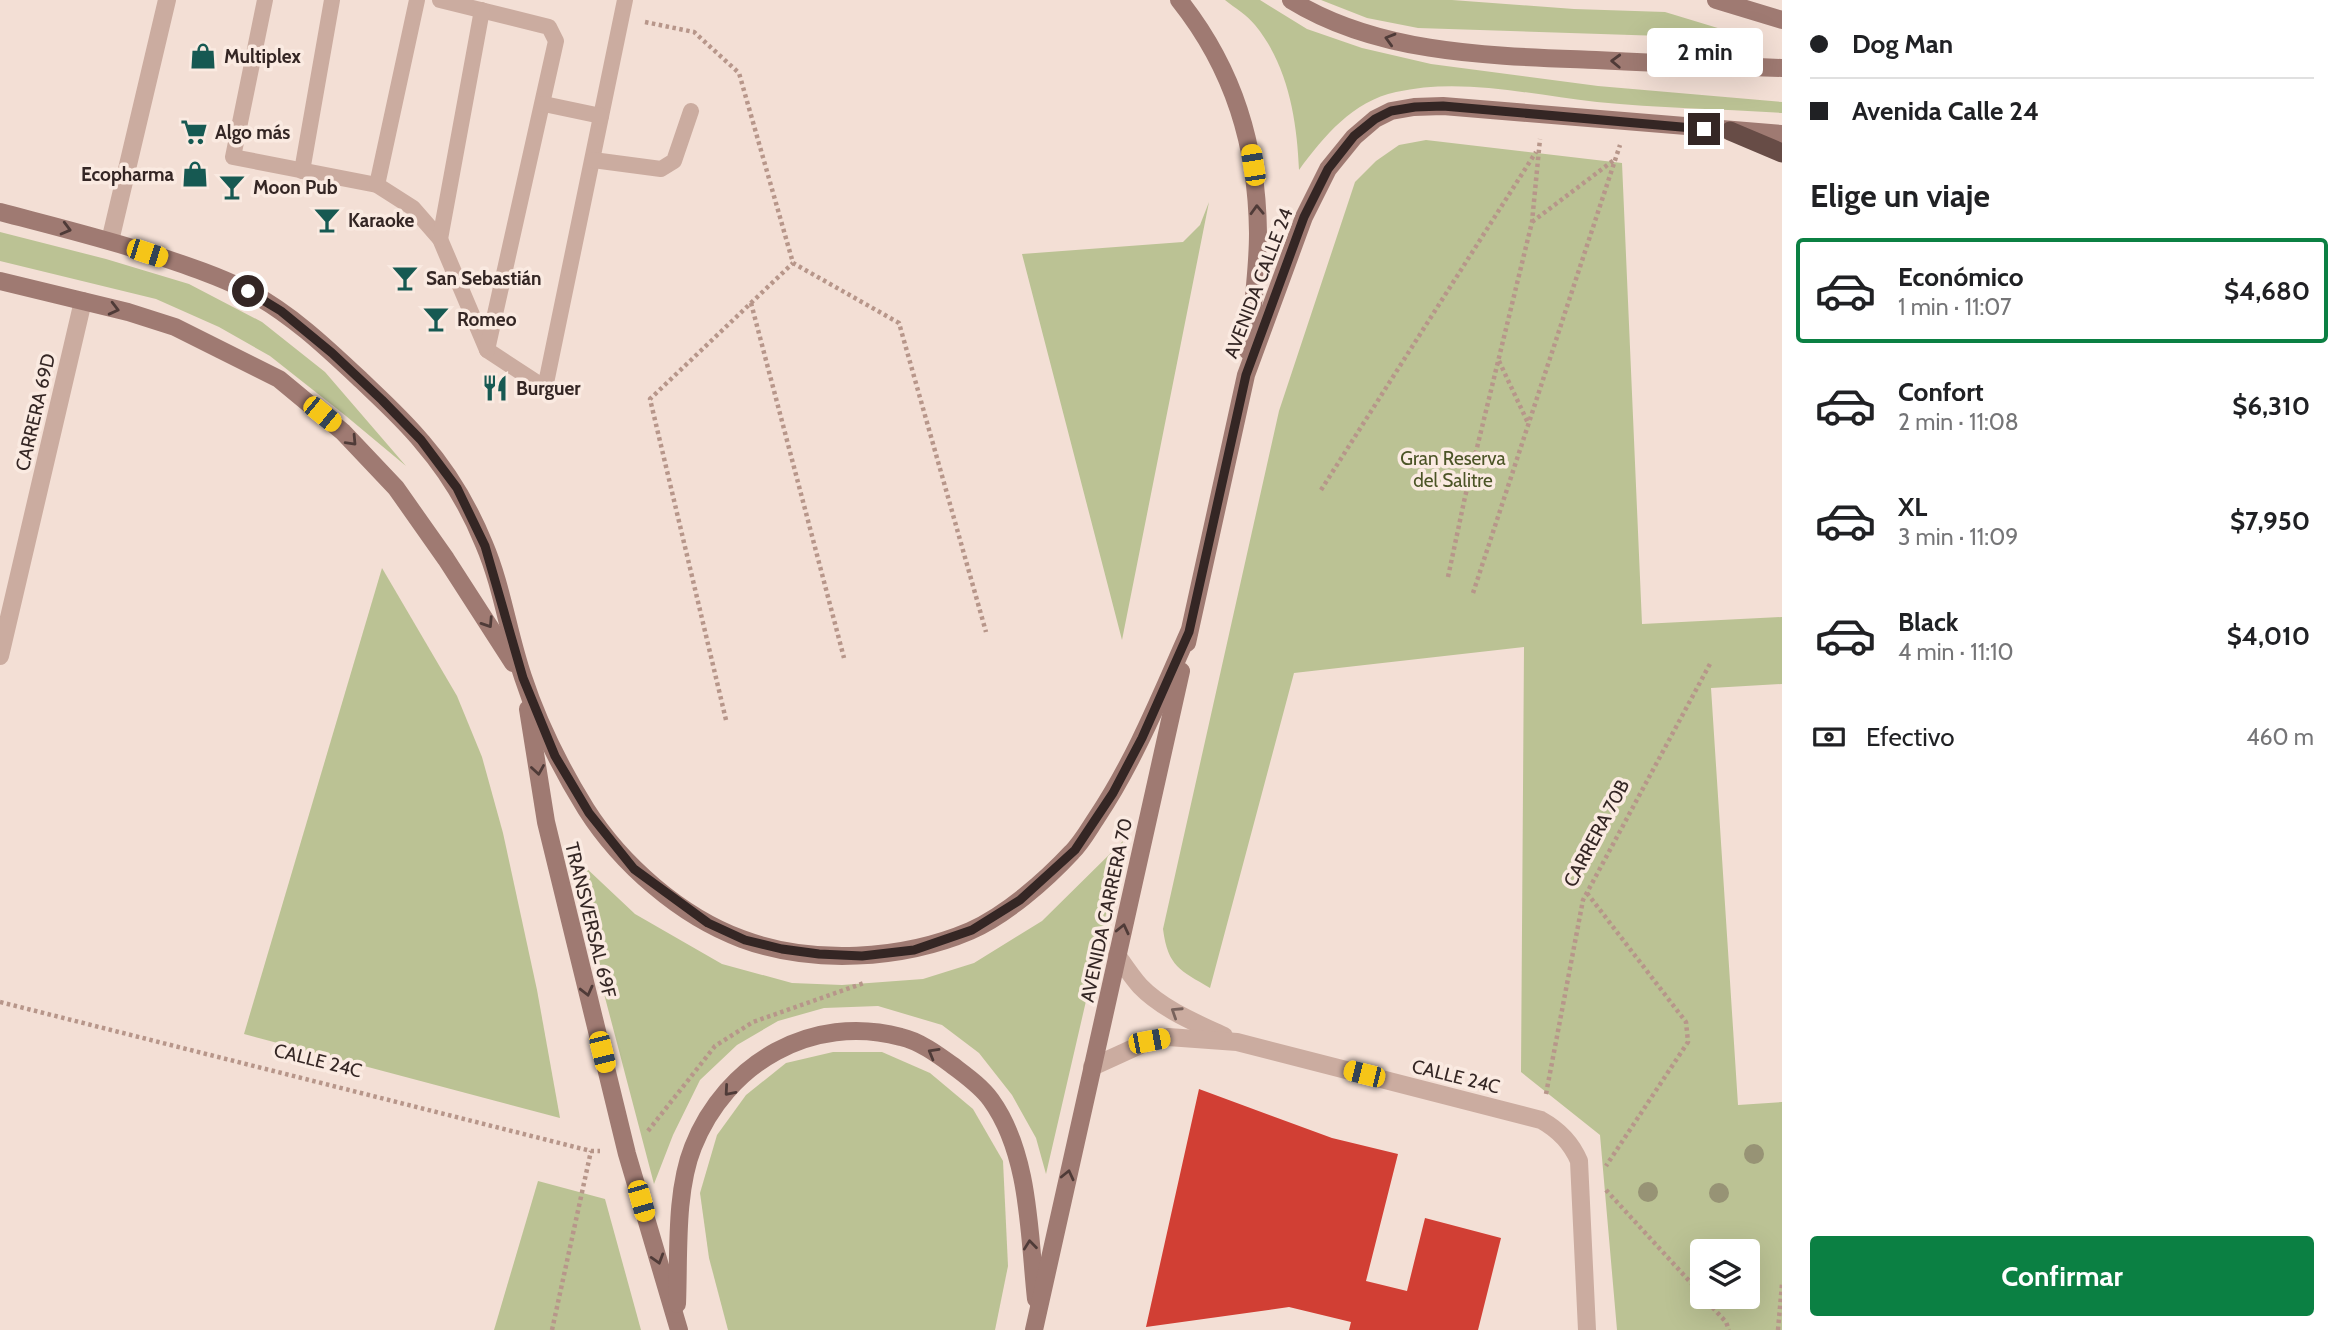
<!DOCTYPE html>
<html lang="es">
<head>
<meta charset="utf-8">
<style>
  :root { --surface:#fff; --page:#f2f2f2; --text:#202124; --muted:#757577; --line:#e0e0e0; --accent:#0b8043 }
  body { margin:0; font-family:Cabin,sans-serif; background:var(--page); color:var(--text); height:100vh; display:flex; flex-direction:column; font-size:26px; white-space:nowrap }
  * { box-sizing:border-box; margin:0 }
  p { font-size:23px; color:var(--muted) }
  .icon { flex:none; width:38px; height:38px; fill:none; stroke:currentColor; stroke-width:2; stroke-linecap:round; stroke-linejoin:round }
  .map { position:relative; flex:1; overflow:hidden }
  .sheet { display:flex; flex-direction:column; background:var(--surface); width:560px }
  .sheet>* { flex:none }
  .guide { display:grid; align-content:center; height:154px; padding:0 28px; background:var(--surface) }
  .fabs { position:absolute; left:1690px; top:1239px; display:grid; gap:14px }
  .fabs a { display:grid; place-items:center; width:70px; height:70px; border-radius:7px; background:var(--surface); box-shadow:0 7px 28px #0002; font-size:35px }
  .end { position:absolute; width:32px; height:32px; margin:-16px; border:9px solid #342624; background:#fff; box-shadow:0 0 0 4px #fff }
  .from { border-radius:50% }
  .bubble { position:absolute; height:49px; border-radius:7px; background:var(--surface); box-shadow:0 7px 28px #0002; font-size:23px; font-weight:800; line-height:49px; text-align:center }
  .car { position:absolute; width:21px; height:42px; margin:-21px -10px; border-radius:9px; box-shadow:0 0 5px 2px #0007; background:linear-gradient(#f5c518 24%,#345 0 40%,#f5c518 0 76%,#345 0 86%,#f5c518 0) }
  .guide b { display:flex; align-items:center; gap:24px; height:66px; font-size:26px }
  .guide b+b { border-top:2px solid var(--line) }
  .guide i { width:18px; height:18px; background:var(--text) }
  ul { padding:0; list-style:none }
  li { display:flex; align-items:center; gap:21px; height:105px; margin:0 14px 10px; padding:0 14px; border:4px solid transparent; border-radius:7px }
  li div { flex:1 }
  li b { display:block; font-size:26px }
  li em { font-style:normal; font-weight:800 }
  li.on { border-color:var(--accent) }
  li>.icon { width:63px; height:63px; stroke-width:1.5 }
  h2 { padding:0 28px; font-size:32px; line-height:84px }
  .pay { display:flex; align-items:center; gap:18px; height:77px; padding:0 28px; font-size:26px }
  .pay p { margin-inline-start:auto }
  .cta { display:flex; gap:14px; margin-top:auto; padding:14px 28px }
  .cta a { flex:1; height:80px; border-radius:7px; background:var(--accent); color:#fff; font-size:28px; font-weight:800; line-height:80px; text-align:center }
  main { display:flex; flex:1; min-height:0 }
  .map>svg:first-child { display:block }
</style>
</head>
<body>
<main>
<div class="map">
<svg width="1782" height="1330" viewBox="0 0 1782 1330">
  <rect width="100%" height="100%" fill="#f3dfd5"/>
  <g fill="#bbc294" fill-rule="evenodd">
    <path d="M1225 0H1260L1307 29 1362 48 1431 64 1598 86 1782 102V113C1720 109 1658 108 1597 102 1531 95 1462 77 1396 92 1353 101 1324 136 1299 170 1297 120 1288 65 1255 25 1247 15 1235 8 1225 0Z"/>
    <polygon points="1321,0 1452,0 1574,9 1665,12 1754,39 1418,28 1367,18"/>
    <path d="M1426 140 1622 163 1642 624 1782 617V684L1711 688 1738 1105 1782 1102V1330H1617L1600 1135 1521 1072 1524 647 1294 673 1210 988C1180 970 1168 967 1163 929L1279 411 1355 182 1376 161 1399 145ZM1703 1251H1748V1297H1703Z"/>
    <polygon points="1209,202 1122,640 1022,254 1183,242 1200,225"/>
    <polygon points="0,232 106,259 189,284 262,322 325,372 406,466 346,416 270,356 219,327 156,299 0,261"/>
    <polygon points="382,568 457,696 482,757 503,833 537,990 560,1118 244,1034"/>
    <polygon points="1123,841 1046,1174 1036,1138 1012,1095 979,1053 942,1025 878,1006 824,1008 778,1021 737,1045 700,1080 673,1135 654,1184 566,849 635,914 722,964 792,983 842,985 923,979 974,963 1042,921"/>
    <polygon points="833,1052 882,1052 930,1073 973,1109 1003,1161 1008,1266 995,1330 728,1330 709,1258 700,1193 717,1135 746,1095 786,1063"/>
    <polygon points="538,1181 605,1199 641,1330 494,1330"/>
  </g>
  <polygon fill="#d13f34" points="1199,1089 1332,1138 1398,1154 1366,1281 1407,1291 1425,1218 1501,1238 1478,1330 1349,1330 1351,1322 1289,1307 1146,1327"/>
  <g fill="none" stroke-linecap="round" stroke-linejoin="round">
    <g stroke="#b7968a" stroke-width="4.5" stroke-dasharray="3.5 3.5" stroke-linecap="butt">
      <polyline points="645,22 694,32 739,73 793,263 899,323 986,632"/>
      <polyline points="1532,222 1614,160"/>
      <polyline points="751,303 844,658"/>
      <polyline points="1499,361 1528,423"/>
      <polyline points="1321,490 1536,152"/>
      <polyline points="1448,577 1465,497 1532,222 1540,139"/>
      <polyline points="1473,593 1620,145"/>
      <polyline points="726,720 650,399 793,263"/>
      <polyline points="1587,893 1686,1022 1688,1042 1606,1166"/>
      <polyline points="0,1002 591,1151 600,1151"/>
      <polyline points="1546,1094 1583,900 1711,662"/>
      <polyline points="648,1131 715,1046 753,1022 864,983"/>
      <polyline points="1606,1190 1703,1296"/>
      <polyline points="1703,1297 1726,1322 1729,1330"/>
      <polyline points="552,1330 591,1151"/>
      <polyline points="1778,1330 1782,1284"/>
    </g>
    <g stroke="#cbaca0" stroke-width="16">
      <polyline points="265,0 233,157 377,185 413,208 440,239 487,350 545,388 625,0"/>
      <polyline points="440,0 549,27 556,41 487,350"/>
      <polyline points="544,104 601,116"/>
      <polyline points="593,160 661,169 674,161 691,111"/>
      <polyline points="302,171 332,0"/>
      <polyline points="377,185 417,0"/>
      <polyline points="440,239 482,10"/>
    </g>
    <g stroke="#cbaca0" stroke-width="18">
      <polyline points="110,241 167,0"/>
      <polyline points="0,656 83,301"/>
      <path d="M1117 955C1124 965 1132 977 1140 986 1162 1009 1196 1023 1224 1036"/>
      <path d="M1092 1067 1149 1041 1168 1037 1237 1042 1541 1120C1559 1130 1571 1142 1579 1161L1587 1330"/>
    </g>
    <g stroke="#9f7a72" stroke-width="18">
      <path d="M1179 0C1234 69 1257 146 1258 233 1258 272 1252 312 1248 351"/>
      <path d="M1291 0C1380 55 1494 56 1596 60 1658 63 1720 66 1782 68"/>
      <polyline points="1716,0 1782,20"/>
      <path d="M0 212C53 226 106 239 158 256 188 266 218 276 246 290 289 312 326 347 361 380 382 400 404 420 422 442 448 472 469 507 484 544 502 586 508 633 523 677 538 723 560 767 586 809 621 864 680 916 742 939 812 965 902 960 970 931 1006 915 1045 881 1072 852 1082 842 1089 829 1097 817 1135 760 1161 695 1189 632"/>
      <polyline points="0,281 128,312 175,327 279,379 343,432 396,488 446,559 513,663"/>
      <polyline points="1187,643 1246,375 1304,217 1328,169 1354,137 1375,119 1391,111 1414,107 1443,106 1782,134"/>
      <polyline points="528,709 546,822 627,1154 679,1330"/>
      <path d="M677 1304C679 1255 675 1192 693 1147 726 1063 812 1013 901 1037 919 1041 937 1054 952 1065 965 1075 981 1086 991 1100 1030 1154 1029 1235 1036 1299"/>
      <polyline points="1034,1330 1181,671"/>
    </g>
    <polyline stroke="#674c46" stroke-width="19" points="1730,131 1782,153"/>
  </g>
  <g fill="#979375">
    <circle cx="1754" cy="1154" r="10"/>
    <circle cx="1648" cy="1192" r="10"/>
    <circle cx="1719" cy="1193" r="10"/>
  </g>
  <defs><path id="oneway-chevron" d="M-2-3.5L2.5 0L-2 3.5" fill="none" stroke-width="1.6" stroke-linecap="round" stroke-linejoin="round" transform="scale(1.75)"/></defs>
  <g stroke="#4f3b38">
    <use href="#oneway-chevron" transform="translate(1390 39) rotate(-164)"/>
    <use href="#oneway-chevron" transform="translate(1616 61) rotate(-178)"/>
    <use href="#oneway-chevron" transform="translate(1257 210) rotate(-92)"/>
    <use href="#oneway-chevron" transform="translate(66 229) rotate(15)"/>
    <use href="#oneway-chevron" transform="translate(114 309) rotate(14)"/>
    <use href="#oneway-chevron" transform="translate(352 441) rotate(47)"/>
    <use href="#oneway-chevron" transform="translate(488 623) rotate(57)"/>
    <use href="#oneway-chevron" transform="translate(538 770) rotate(81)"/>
    <use href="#oneway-chevron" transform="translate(1123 929) rotate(-77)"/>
    <use href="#oneway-chevron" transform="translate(587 991) rotate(76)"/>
    <use href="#oneway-chevron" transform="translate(933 1053) rotate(-150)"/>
    <use href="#oneway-chevron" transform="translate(729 1091) rotate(131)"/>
    <use href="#oneway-chevron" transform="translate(1068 1175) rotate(-77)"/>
    <use href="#oneway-chevron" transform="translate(1030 1245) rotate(-96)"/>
    <use href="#oneway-chevron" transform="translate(658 1259) rotate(73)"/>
  </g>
  <use stroke="#78625c" href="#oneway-chevron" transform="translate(1176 1012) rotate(-147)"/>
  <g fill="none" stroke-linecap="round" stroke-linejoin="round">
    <polyline stroke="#342624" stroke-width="9" points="248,291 281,311 332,353 382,400 421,440 457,488 485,546 523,678 555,756 589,813 634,869 708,923 745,940 782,949 819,954 862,956 914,950 972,930 1020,900 1075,850 1113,793 1142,738 1189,632 1246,375 1304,217 1328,169 1354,136 1375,119 1391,111 1415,107 1443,106 1704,129"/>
  </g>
  <defs>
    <g id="shop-bare" transform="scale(2.1)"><path d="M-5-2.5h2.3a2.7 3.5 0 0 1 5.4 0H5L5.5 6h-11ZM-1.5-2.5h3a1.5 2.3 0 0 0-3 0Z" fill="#165952" stroke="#faeae1" stroke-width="2.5" paint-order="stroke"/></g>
    <g id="supermarket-bare" transform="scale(2.1)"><path d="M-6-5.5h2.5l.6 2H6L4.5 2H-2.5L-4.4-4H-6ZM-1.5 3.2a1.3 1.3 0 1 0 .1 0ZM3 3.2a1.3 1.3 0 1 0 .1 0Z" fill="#165952" stroke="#faeae1" stroke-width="2.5" paint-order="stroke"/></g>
    <g id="bar-bare" transform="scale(2.1)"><path d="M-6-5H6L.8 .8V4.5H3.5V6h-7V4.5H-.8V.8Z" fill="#165952" stroke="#faeae1" stroke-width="2.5" paint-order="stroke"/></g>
    <g id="restaurant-bare" transform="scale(2.1)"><path d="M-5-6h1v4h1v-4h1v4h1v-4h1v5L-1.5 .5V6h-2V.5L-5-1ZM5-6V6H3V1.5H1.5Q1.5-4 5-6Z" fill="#165952" stroke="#faeae1" stroke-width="2.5" paint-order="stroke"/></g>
  </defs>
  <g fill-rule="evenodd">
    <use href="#shop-bare" x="203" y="56"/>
    <use href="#supermarket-bare" x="194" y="132"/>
    <use href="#shop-bare" x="195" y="174"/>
    <use href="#bar-bare" x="232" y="187"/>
    <use href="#bar-bare" x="327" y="220"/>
    <use href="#bar-bare" x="405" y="278"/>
    <use href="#bar-bare" x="436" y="319"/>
    <use href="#restaurant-bare" x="495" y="388"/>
  </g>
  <g text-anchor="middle" stroke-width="7" stroke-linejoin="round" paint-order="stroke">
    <g font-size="19" font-weight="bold" fill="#342624" stroke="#faeae1" text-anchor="start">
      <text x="224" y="63">Multiplex</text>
      <text x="215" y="139">Algo más</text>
      <text x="174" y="181" text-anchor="end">Ecopharma</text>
      <text x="253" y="194">Moon Pub</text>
      <text x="348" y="227">Karaoke</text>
      <text x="426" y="285">San Sebastián</text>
      <text x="457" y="326">Romeo</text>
      <text x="516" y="395">Burguer</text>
    </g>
    <g font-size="19" fill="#342624" stroke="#faeae1">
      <text transform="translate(1258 283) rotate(-69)" y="7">AVENIDA CALLE 24</text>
      <text transform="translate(35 412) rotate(-77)" y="7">CARRERA 69D</text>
      <text transform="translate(1596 833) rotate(-62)" y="7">CARRERA 70B</text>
      <text transform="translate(1106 910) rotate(-78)" y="7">AVENIDA CARRERA 70</text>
      <text transform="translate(591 920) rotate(76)" y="7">TRANSVERSAL 69F</text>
      <text transform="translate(318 1060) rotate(14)" y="7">CALLE 24C</text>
      <text transform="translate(1456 1076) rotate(14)" y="7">CALLE 24C</text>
    </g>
    <g font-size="19" fill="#4b5426" stroke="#faeae1">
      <text x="1453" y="465">Gran Reserva<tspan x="1453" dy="22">del Salitre</tspan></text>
    </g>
  </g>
</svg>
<div class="fabs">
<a><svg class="icon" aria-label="layers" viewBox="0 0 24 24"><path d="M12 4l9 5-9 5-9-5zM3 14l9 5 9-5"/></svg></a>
</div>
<i class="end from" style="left:248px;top:291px"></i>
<i class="end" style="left:1704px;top:129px"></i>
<div class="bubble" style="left:1647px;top:28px;width:116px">2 min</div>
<i class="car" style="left:1253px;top:165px;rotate:351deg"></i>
<i class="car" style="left:147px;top:253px;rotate:108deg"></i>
<i class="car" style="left:322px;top:414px;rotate:129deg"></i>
<i class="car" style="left:1149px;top:1041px;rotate:79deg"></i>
<i class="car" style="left:602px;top:1052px;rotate:166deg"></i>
<i class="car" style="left:1364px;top:1074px;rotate:284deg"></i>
<i class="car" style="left:641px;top:1201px;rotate:164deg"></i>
</div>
<section class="sheet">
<div class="guide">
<b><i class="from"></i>Dog Man</b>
<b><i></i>Avenida Calle 24</b>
</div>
<h2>Elige un viaje</h2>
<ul>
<li class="on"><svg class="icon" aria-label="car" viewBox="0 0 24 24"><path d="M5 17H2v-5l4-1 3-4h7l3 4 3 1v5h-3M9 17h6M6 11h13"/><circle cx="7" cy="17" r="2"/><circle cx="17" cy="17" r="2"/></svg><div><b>Económico</b><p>1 min · 11:07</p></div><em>$4,680</em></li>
<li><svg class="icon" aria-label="car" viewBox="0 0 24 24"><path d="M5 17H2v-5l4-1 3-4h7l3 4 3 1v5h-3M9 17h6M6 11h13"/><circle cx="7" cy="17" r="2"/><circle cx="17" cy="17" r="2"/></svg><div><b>Confort</b><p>2 min · 11:08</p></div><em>$6,310</em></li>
<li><svg class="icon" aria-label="car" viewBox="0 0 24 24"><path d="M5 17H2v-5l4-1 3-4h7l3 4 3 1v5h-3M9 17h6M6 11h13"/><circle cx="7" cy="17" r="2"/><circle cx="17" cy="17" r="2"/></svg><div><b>XL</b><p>3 min · 11:09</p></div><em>$7,950</em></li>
<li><svg class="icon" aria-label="car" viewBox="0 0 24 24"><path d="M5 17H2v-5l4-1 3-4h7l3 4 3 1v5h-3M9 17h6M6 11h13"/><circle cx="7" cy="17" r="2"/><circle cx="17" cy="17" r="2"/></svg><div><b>Black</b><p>4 min · 11:10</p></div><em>$4,010</em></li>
</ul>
<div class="pay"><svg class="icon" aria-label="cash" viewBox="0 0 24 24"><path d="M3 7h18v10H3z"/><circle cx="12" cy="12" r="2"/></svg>Efectivo<p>460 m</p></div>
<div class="cta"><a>Confirmar</a></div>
</section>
</main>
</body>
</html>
